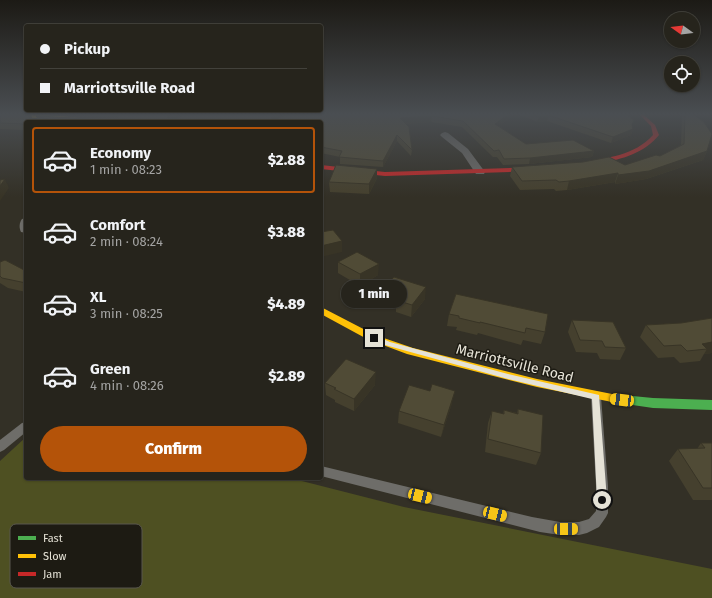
<!DOCTYPE html>
<html lang="en">
<head>
<meta charset="utf-8">
<style>
  :root { --surface:#26241c; --page:#323029; --text:#f1f3f6; --muted:#a4a4a3; --line:#42413b; --accent:#b45309 }
  body { margin:0; font-family:"Fira Sans",sans-serif; background:var(--page); color:var(--text); height:100vh; display:flex; flex-direction:column; font-size:15px; white-space:nowrap }
  * { box-sizing:border-box; margin:0 }
  p { font-size:13px; color:var(--muted) }
  .icon { flex:none; width:22px; height:22px; fill:none; stroke:currentColor; stroke-width:2; stroke-linecap:round; stroke-linejoin:round }
  .map { position:relative; flex:1; overflow:hidden }
  .details { position:absolute; left:24px; top:120px; width:299px; height:360px; display:flex; flex-direction:column; background:var(--surface); border-radius:4px; box-shadow:0 1px 3px #0004,0 0 0 1px var(--line) }
  .details>* { flex:none }
  .top-card { position:absolute; left:24px; top:24px; width:299px; height:88px; border-radius:4px; box-shadow:0 1px 3px #0004,0 0 0 1px var(--line); display:grid; align-content:center; height:88px; padding:0 16px; background:var(--surface) }
  .needle { width:26px; rotate:285deg }
  .controls { position:absolute; left:664px; top:12px; display:grid; gap:8px }
  .controls a { display:grid; place-items:center; width:36px; height:36px; border-radius:50%; background:var(--surface); box-shadow:0 1px 3px #0004,0 0 0 1px var(--line); font-size:20px }
  .end { position:absolute; width:18px; height:18px; margin:-9px; border:5px solid #e5e2d6; background:#111; box-shadow:0 0 0 2px #111 }
  .from { border-radius:50% }
  .bubble { position:absolute; height:28px; border-radius:14px; background:var(--surface); box-shadow:0 1px 3px #0004,0 0 0 1px var(--line); font-size:13px; font-weight:800; line-height:28px; text-align:center }
  .car { position:absolute; width:12px; height:24px; margin:-12px -6px; border-radius:5px; box-shadow:0 0 3px 1px #0007; background:linear-gradient(#f5c518 24%,#345 0 40%,#f5c518 0 76%,#345 0 86%,#f5c518 0) }
  .top-card b { display:flex; align-items:center; gap:14px; height:38px; font-size:15px }
  .top-card b+b { border-top:1px solid var(--line) }
  .top-card i { width:10px; height:10px; background:var(--text) }
  ul { padding:7px 0 0; list-style:none }
  li { display:flex; align-items:center; gap:12px; height:66px; margin:0 8px 6px; padding:0 8px; border:2px solid transparent; border-radius:4px }
  li div { flex:1 }
  li b { display:block; font-size:15px }
  li em { font-style:normal; font-weight:800 }
  li.active { border-color:var(--accent) }
  li>.icon { width:36px; height:36px; stroke-width:1.5 }
  .button { display:flex; gap:8px; margin-top:auto; padding:8px 16px }
  .button a { flex:1; height:46px; border-radius:24px; background:var(--accent); color:#fff; font-size:16px; font-weight:800; line-height:46px; text-align:center }
  .map>svg:first-child { display:block }
</style>
</head>
<body>
<div class="map">
<svg width="712" height="598" viewBox="0 0 712 598">
  <rect width="100%" height="100%" fill="#333026"/>
  <polygon fill="#4e5022" points="26,437 26,478 290,478 404,507 712,569 712,598 0,598 0,461"/>
  <g fill="none" stroke-linecap="round" stroke-linejoin="round">
    <g fill="#6e6d69" fill-rule="evenodd">
      <polygon points="596,393 600,394 601,397 608,486 608,513 606,517 599,527 587,533 579,535 560,535 540,532 321,476 321,466 532,517 560,522 579,522 589,519 596,511 596,486 591,397 592,394"/>
      <polygon points="26,422 26,432 4,450 0,452 0,440 22,423"/>
    </g>
    <g fill="#6e6d69" fill-rule="evenodd">
      <polygon points="445,132 448,133 468,149 485,172 484,174 476,174 462,153 442,137 440,135 442,133"/>
      <path d="M26 218V233L21 232C19 228 19 223 22 219Z"/>
    </g>
    <polygon fill="#4caf50" fill-rule="evenodd" points="612,394 653,398 712,400 712,410 653,408 612,402 608,401 606,398 608,395"/>
    <g fill="#ffc107" fill-rule="evenodd">
      <polygon points="0,114 60,116 113,121 115,122 0,116"/>
      <polygon points="321,307 375,335 413,348 537,379 612,394 616,395 618,398 616,401 612,402 537,387 407,354 367,339 321,314"/>
    </g>
    <g fill="#c62828" fill-rule="evenodd">
      <path d="M639 114H643L655 125 659 135C644 153 623 159 601 163 595 164 588 166 582 165V163C608 157 634 156 653 135L651 126Z"/>
      <polygon points="321,165 385,172 541,167 544,169 541,171 385,176 321,169"/>
    </g>
  </g>
  <g fill="#45402e">
    <polygon points="0,114 31,115 33,121 33,122 26,122 26,130 0,129"/>
    <polygon points="72,114 179,114 173,118 178,118 184,114 277,114 274,120 515,114 499,126 526,144 594,151 592,157 529,164 503,165 497,157 493,157 462,127 431,122 406,124 412,150 411,156 397,141 383,167 340,164 340,157 321,153 321,122 40,122 38,121 36,116 75,118 111,117"/>
    <polygon points="519,114 626,114 633,129 631,135 611,143 547,121 537,122"/>
    <polygon points="683,114 693,114 707,151 703,160 646,179 615,184 615,182 567,190 556,191 554,189 520,190 510,176 512,167 625,165 660,156 681,145 682,115"/>
    <polygon points="377,169 377,178 369,194 330,192 329,182"/>
    <polygon points="0,262 26,271 26,292 8,288 0,283"/>
    <polygon points="338,262 378,275 360,286 338,273"/>
    <polygon points="382,290 425,299 411,317 396,312 396,308 388,305 388,303 382,301"/>
    <polygon points="456,294 545,332 541,344 523,340 521,345 478,333 477,335 456,330 457,327 447,326 449,314"/>
    <polygon points="572,320 626,348 620,360 600,359 597,353 576,352 568,332"/>
    <polygon points="681,323 712,353 704,354 700,361 680,363 674,357 658,358 640,337 646,325"/>
    <polygon points="325,383 375,385 354,411 335,402 335,400 326,395"/>
    <polygon points="452,403 441,437 398,423 399,411"/>
    <polygon points="518,409 541,453 536,465 485,452 488,423 492,411 503,414 504,410 517,413"/>
    <polygon points="701,443 712,443 712,500 693,500 669,461 678,449 697,449"/>
  </g>
  <g fill="#383426">
    <polygon points="169,114 179,114 168,121 167,115"/>
    <polygon points="274,114 277,114 273,122 269,122"/>
    <polygon points="509,114 515,114 494,130 495,124"/>
    <polygon points="31,115 33,121 33,122 28,122"/>
    <polygon points="548,115 547,121 537,122 539,117"/>
    <polygon points="432,116 431,122 400,124 400,118"/>
    <polygon points="634,120 632,126 633,129 631,135 611,143 613,137 632,125"/>
    <polygon points="397,135 397,141 383,167 383,161"/>
    <polygon points="594,151 592,157 529,164 530,158"/>
    <polygon points="707,151 703,160 646,179 615,184 618,175"/>
    <polygon points="377,169 377,178 369,194 369,184"/>
    <polygon points="618,173 615,182 567,190 569,181"/>
    <polygon points="5,179 9,188 0,201 0,186"/>
    <polygon points="342,241 342,252 321,257 321,246"/>
    <polygon points="379,264 378,275 360,286 360,274"/>
    <polygon points="426,287 425,299 411,317 412,305"/>
    <polygon points="712,342 712,353 704,354 707,349 702,344"/>
    <polygon points="376,372 375,385 354,411 354,399"/>
    <polygon points="455,391 452,403 441,437 444,425"/>
  </g>
  <g fill="#504b36" stroke="#383426">
    <polygon points="0,114 31,115 28,122 26,122 26,124 0,123"/>
    <polygon points="117,114 169,114 167,115 168,118 178,118 184,114 274,114 269,122 60,122 36,116 75,118 118,117"/>
    <polygon points="288,114 509,114 495,124 526,144 573,140 594,151 530,158 504,159 499,150 494,151 463,121 432,116 400,118 409,127 412,150 397,135 383,161 339,157 342,151 321,147 321,122 269,122"/>
    <polygon points="532,114 626,114 634,120 632,125 633,129 613,137 548,115 539,117"/>
    <polygon points="685,114 693,114 704,122 712,134 707,151 649,171 618,175 618,173 569,181 559,182 556,180 522,181 512,167 583,162 609,157 625,165 656,155 660,156 684,144"/>
    <polygon points="336,165 377,169 369,184 329,182"/>
    <polygon points="5,179 0,186 0,180"/>
    <polygon points="333,230 342,241 321,246 321,232"/>
    <polygon points="357,252 379,264 360,274 338,262"/>
    <polygon points="5,260 26,271 26,283 2,278 0,276 0,262"/>
    <polygon points="394,277 426,287 412,305 396,300 398,297 388,294 390,292 382,290"/>
    <polygon points="456,294 548,314 545,332 526,328 525,333 480,322 480,323 459,318 459,316 449,314"/>
    <polygon points="712,318 712,342 702,344 707,349 687,351 681,345 664,346 646,325 681,323"/>
    <polygon points="572,320 613,322 626,348 605,347 602,341 580,340"/>
    <polygon points="346,359 376,372 354,399 334,389 336,388 325,383"/>
    <polygon points="432,384 455,391 444,425 399,411 409,385 430,391"/>
    <polygon points="518,409 543,415 541,453 488,439 492,411 504,414 504,410 518,414"/>
    <polygon points="701,443 712,443 712,488 703,488 678,449 705,448"/>
  </g>
  <linearGradient id="sky" x2="0" y2="1"><stop stop-color="#1c1a15"/><stop offset="0.58" stop-color="#4a4e52"/><stop offset="1" stop-color="#4a4e52" stop-opacity="0"/></linearGradient>
  <rect width="712" height="197" fill="url(#sky)"/>
  <polygon fill="#e5e2d6" points="374,335 390,342 508,374 599,395 607,500 606,503 602,504 599,503 597,500 592,399 508,379 385,345 372,339 372,336"/>
  <g text-anchor="middle" stroke-width="3" stroke-linejoin="round" paint-order="stroke">
    <g font-size="14" fill="#e5e2d6" stroke="#1d1b13">
      <text transform="translate(515 363) rotate(14)" y="5">Marriottsville Road</text>
    </g>
  </g>
  <rect x="10" y="524" width="132" height="64" rx="6" fill="#1d1b13" stroke="#59574e" stroke-width="1"/>
  <rect x="18" y="536" width="18" height="4" fill="#4caf50"/>
  <rect x="18" y="554" width="18" height="4" fill="#ffc107"/>
  <rect x="18" y="572" width="18" height="4" fill="#c62828"/>
  <g font-size="11" fill="#e5e2d6">
    <text x="43" y="542">Fast</text>
    <text x="43" y="560">Slow</text>
    <text x="43" y="578">Jam</text>
  </g>
</svg>
<div class="controls">
<a><svg class="needle" viewBox="-14 -14 28 28"><path d="M0-13l5 13h-10z" fill="#e53935"/><path d="M0 13l5-13h-10z" fill="#a4a4a3"/></svg></a>
<a><svg class="icon" aria-label="locate" viewBox="0 0 24 24"><circle cx="12" cy="12" r="6"/><path d="M12 2v4M12 18v4M2 12h4M18 12h4"/></svg></a>
</div>
<i class="end from" style="left:602px;top:500px"></i>
<i class="end" style="left:374px;top:338px"></i>
<div class="bubble" style="left:341px;top:280px;width:66px">1 min</div>
<i class="car" style="left:622px;top:400px;rotate:277deg"></i>
<i class="car" style="left:420px;top:496px;rotate:104deg"></i>
<i class="car" style="left:495px;top:514px;rotate:104deg"></i>
<i class="car" style="left:566px;top:529px;rotate:90deg"></i>
<div class="top-card">
<b><i class="from"></i>Pickup</b>
<b><i></i>Marriottsville Road</b>
</div>
<section class="details">
<ul>
<li class="active"><svg class="icon" aria-label="car" viewBox="0 0 24 24"><path d="M5 17H2v-5l4-1 3-4h7l3 4 3 1v5h-3M9 17h6M6 11h13"/><circle cx="7" cy="17" r="2"/><circle cx="17" cy="17" r="2"/></svg><div><b>Economy</b><p>1 min · 08:23</p></div><em>$2.88</em></li>
<li><svg class="icon" aria-label="car" viewBox="0 0 24 24"><path d="M5 17H2v-5l4-1 3-4h7l3 4 3 1v5h-3M9 17h6M6 11h13"/><circle cx="7" cy="17" r="2"/><circle cx="17" cy="17" r="2"/></svg><div><b>Comfort</b><p>2 min · 08:24</p></div><em>$3.88</em></li>
<li><svg class="icon" aria-label="car" viewBox="0 0 24 24"><path d="M5 17H2v-5l4-1 3-4h7l3 4 3 1v5h-3M9 17h6M6 11h13"/><circle cx="7" cy="17" r="2"/><circle cx="17" cy="17" r="2"/></svg><div><b>XL</b><p>3 min · 08:25</p></div><em>$4.89</em></li>
<li><svg class="icon" aria-label="car" viewBox="0 0 24 24"><path d="M5 17H2v-5l4-1 3-4h7l3 4 3 1v5h-3M9 17h6M6 11h13"/><circle cx="7" cy="17" r="2"/><circle cx="17" cy="17" r="2"/></svg><div><b>Green</b><p>4 min · 08:26</p></div><em>$2.89</em></li>
</ul>
<div class="button"><a>Confirm</a></div>
</section>
</div>
</body>
</html>
